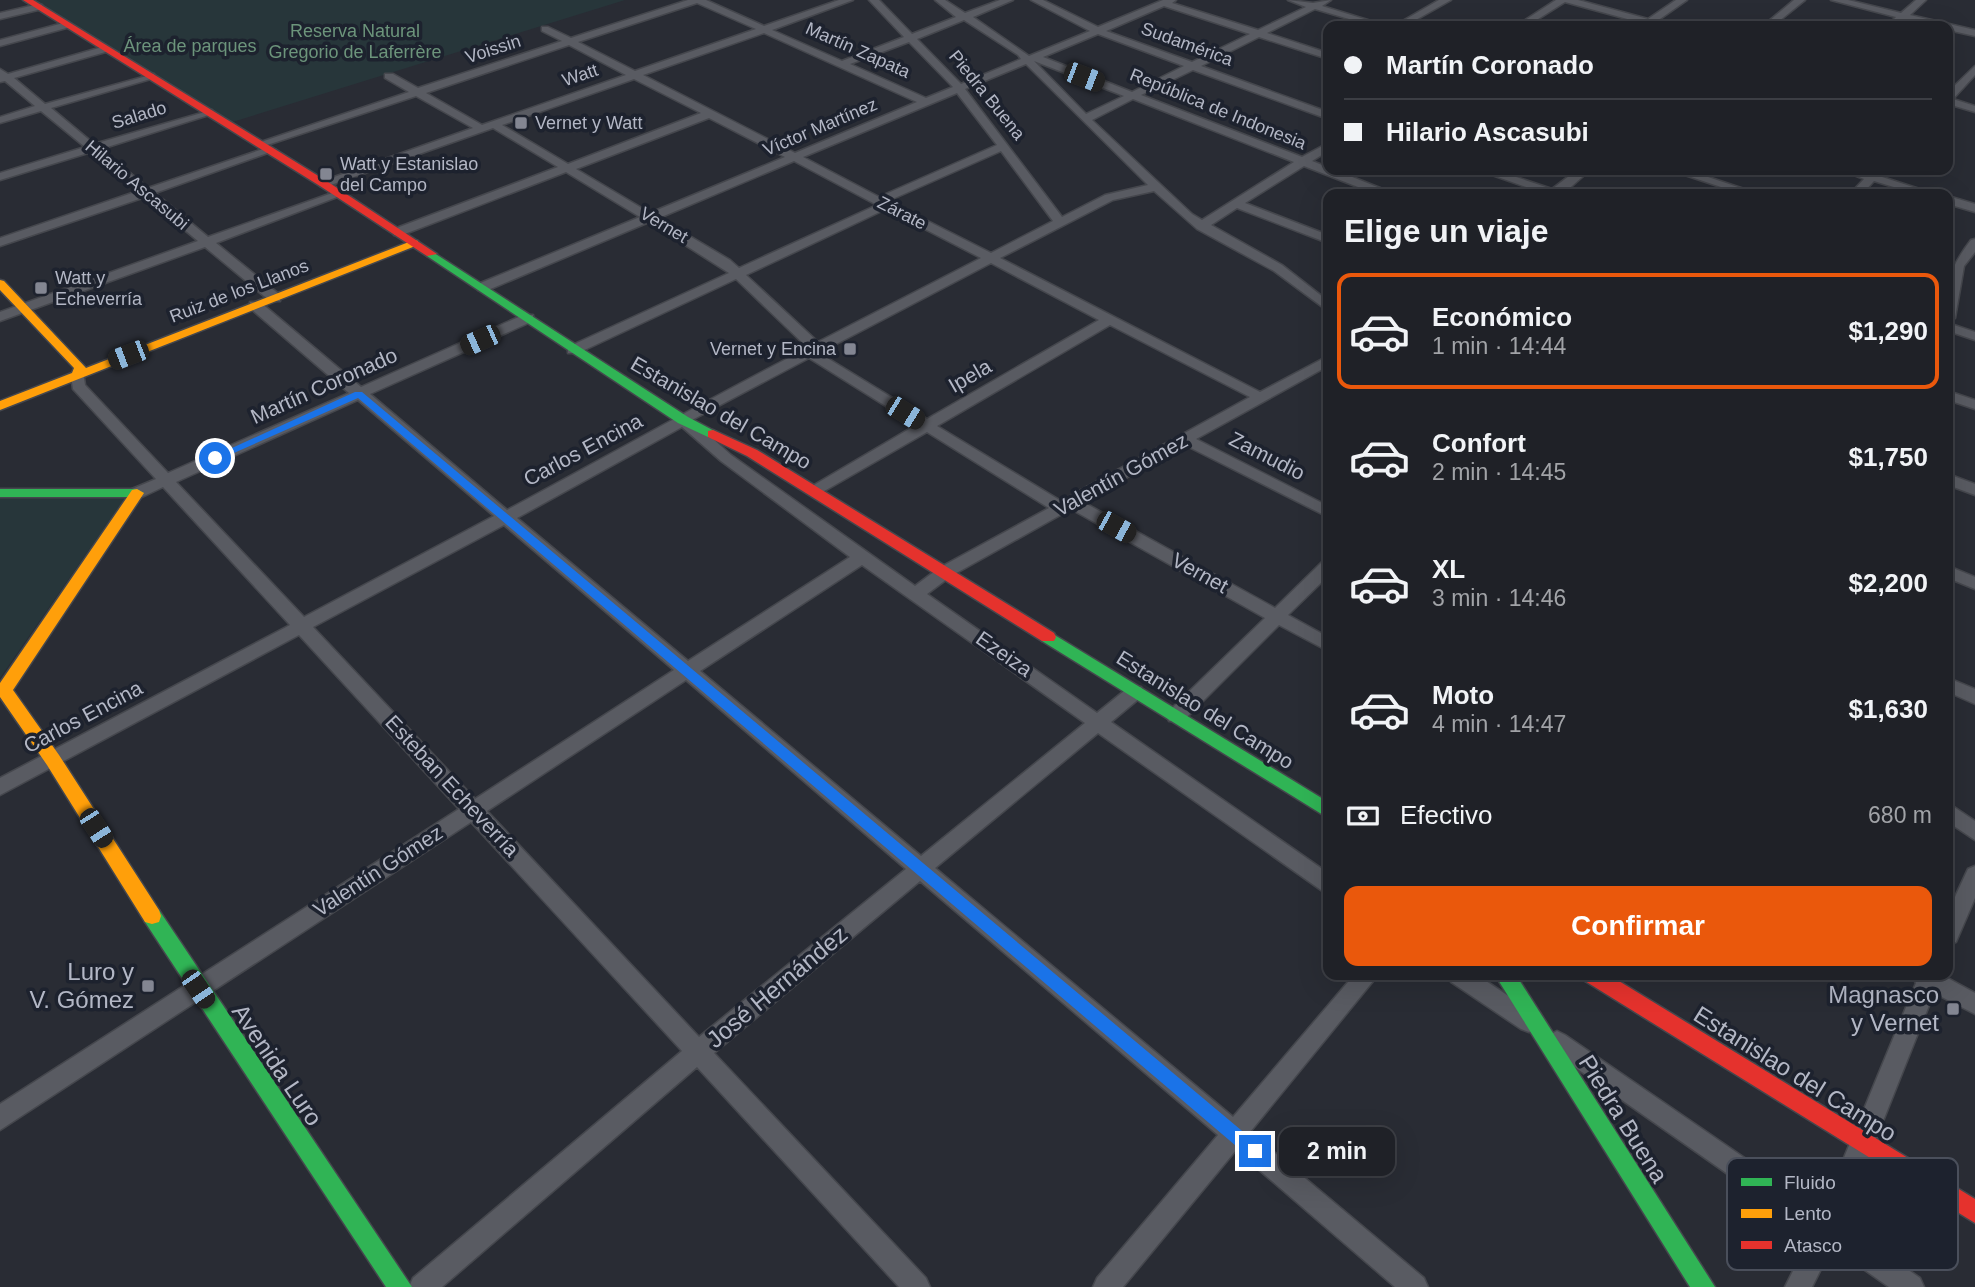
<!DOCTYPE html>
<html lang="es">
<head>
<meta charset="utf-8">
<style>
  :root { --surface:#1f2127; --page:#27292f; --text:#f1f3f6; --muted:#a1a3a7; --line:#3c3e44; --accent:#ea580c }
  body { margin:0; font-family:Helvetica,sans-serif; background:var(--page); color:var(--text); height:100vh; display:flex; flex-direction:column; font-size:26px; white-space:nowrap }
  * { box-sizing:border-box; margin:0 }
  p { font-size:23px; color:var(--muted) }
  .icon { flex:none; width:38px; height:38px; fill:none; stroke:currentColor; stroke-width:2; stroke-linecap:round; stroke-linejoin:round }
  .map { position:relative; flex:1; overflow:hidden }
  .side { position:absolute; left:1323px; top:189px; width:630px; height:791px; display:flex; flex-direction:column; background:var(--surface); border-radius:14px; box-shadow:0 7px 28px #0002,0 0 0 2px var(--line) }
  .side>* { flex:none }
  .hud { position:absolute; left:1323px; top:21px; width:630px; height:154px; border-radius:14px; box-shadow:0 7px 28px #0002,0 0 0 2px var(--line); display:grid; align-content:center; height:154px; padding:0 21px; background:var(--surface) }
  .end { position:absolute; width:32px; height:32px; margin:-16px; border:9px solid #1a73e8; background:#fff; box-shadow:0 0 0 4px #fff }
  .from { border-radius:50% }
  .bubble { position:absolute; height:49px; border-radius:14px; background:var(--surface); box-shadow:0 7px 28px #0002,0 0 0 2px var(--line); font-size:23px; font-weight:800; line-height:49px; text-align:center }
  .car { position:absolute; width:21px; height:42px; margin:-21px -10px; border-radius:9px; box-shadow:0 0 5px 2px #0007; background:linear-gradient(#222 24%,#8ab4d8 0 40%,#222 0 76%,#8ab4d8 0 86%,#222 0) }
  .hud b { display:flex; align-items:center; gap:24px; height:66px; font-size:26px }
  .hud b+b { border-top:2px solid var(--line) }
  .hud i { width:18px; height:18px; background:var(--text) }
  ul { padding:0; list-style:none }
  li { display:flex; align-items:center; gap:21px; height:116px; margin:0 14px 10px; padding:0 7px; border:4px solid transparent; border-radius:14px }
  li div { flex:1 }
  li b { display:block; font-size:26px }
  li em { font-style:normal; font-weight:800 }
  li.selected { border-color:var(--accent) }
  li>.icon { width:63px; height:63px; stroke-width:1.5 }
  h2 { padding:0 21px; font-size:32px; line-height:84px }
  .pay { display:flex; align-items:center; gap:18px; height:77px; padding:0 21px; font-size:26px }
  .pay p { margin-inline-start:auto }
  .button { display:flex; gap:14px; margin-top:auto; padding:14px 21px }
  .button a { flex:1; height:80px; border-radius:14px; background:var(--accent); color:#fff; font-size:28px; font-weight:800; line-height:80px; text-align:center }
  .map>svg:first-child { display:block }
</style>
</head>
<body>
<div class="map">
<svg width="1975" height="1287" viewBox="0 0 1975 1287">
  <rect width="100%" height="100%" fill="#292c34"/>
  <g fill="#27363a">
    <polygon points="27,0 625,0 226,124"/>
    <polygon points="127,495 0,678 0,496"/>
  </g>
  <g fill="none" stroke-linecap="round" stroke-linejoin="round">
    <g stroke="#45474d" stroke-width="3">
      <g id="street">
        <path d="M688 0H706L764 26 839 0H853L772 30 842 61 904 37 869 0H879L912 34 956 17 935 0H945L965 13 1000 0H1013L973 17 1029 56 1090 31 1031 0H1043L1098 27 1163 0H1176L1172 3 1258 30 1306 7 1288 0 1313 3 1331 0 1322 6 1387 26H1373L1315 9 1267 33 1328 53V59L1259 37 1201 66 1328 112V119L1193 70 1141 95 1302 157 1328 143V151L1312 161 1390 192 1392 194H1376L1304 166 1245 203 1328 235V243L1237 208 1211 225 1282 265 1328 301V311L1274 271 1197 229 1154 191 1113 200 1000 258 1260 392 1328 356V366L1196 439 1328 506V517L1185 445 1083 502 1275 608 1322 562 1328 560V576L1288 615 1328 637V651L1279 625 1183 721H1169L1167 716 1169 711 1265 618 1071 509 951 576 927 594 1097 713 1129 687H1141L1144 692 1141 697 1111 722 1328 873V893L1321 890 1098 733 935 868 1233 1117 1354 975H1378L1250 1132 1424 1278 1428 1287H1395L1236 1150 1123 1287H1093L1097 1278 1218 1135 920 881 714 1053 926 1278 930 1287H899L697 1067 442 1287H409L413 1278 682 1051 471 822 0 1130V1104L459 809 299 635 0 795V778L290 625 163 487 142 497H132L129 493 132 489 156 479 73 389 71 375 73 372H83L85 385 168 473 349 393 250 308V302H260L361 387 523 315H533V321L370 394 507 510C608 456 706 400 808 348L736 279 578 353H568V347L729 273 649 222 488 290H478V284L640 217 566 172 402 235H394V229L558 167 493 128 328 186H320V182L473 128 416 96 264 146 255 144 409 92 385 78V74H393L418 88 562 41 542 31V27H548L571 38ZM697 3 756 29 635 71 578 42ZM1164 6 1250 34 1192 62 1106 31ZM964 20 1018 55 1021 59 961 84 917 39ZM764 33 917 102 795 153 643 75ZM1098 34 1184 66 1132 92 1043 57ZM909 42 953 87 926 98 850 64ZM569 45 626 75 482 125 426 93ZM1034 61 1124 96 1086 114ZM1026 64 1148 185 1105 195 1062 217 965 89ZM634 79 701 113 568 164 502 125ZM957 93 997 145 879 197 803 157ZM1133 99 1294 162 1202 220 1192 214 1092 120ZM709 118 785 157 650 213 576 169ZM1001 151 1053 221 991 253 888 201ZM794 161 877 205 739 268 730 260 659 218ZM886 209 981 258 818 342 746 275ZM991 263 1099 320 927 419 819 353ZM1110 325 1250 397 1061 501 937 426ZM809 358 916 425 809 488 806 491 809 494H819L927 432 1049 508 939 568 915 586 731 455 692 420ZM358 400 494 516 304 617 176 482ZM682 427 721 461 850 557 688 661 517 518ZM504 525 674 670 475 799 313 627ZM862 565 1085 723 921 856 700 671ZM686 680 906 869 699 1037 487 811Z"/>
        <polygon points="1439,0 1451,0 1405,26 1394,26"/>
        <polygon points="1556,0 1578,0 1648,19 1676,0 1687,0 1657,21 1670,26 1639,26 1642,23 1565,2 1527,26 1516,26"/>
        <polygon points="1794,0 1805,0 1773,26 1763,26"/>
        <polygon points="1831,0 1848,0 1901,13 1916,0 1926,0 1910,15 1975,30 1975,36 1948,30 1948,26 1905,19 1897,26 1887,26 1896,17"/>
        <polygon points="39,4 42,5 42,9 0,19 0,13"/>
        <polygon points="67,22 72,25 70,27 0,46 0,40"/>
        <polygon points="106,46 111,49 109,51 14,78 45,104 154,74 154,78 51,108 94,144 212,110 212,114 101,149 148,188 266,148 276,150 155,193 208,237 335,192 345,194 216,243 280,295 280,301 270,301 205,247 0,321 0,312 198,241 145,197 0,246 0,238 138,191 91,152 0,180 0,173 85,147 41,111 0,123 0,117 35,106 5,81 0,82 0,69 8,74"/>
        <polygon points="1975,66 1975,75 1953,99 1975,106 1975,112 1948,104 1948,92"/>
        <polygon points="1478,170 1495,170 1552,189 1577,170 1590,170 1563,194 1546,194"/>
        <polygon points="1670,170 1687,170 1759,194 1742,194"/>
        <polygon points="1842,170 1869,173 1872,170 1882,170 1879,176 1935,194 1917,194 1874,181 1862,194 1850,194 1864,179"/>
        <polygon points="1948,196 1975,204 1975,212 1948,204"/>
        <path d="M1975 239V252L1964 266 1955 318 1948 322C1948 282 1946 273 1971 240Z"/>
        <polygon points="1948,323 1975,332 1975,340 1948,331"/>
        <polygon points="1948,391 1975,400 1975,409 1948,400"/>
        <polygon points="1948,474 1975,484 1975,495 1948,485"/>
        <polygon points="1948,566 1975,577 1975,589 1948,578"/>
        <polygon points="1948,678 1975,689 1975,704 1948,692"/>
        <polygon points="1948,803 1975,821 1975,840 1948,822"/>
        <polygon points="1975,866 1975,898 1956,942 1948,944 1948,912 1968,869"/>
        <polygon points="1448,975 1477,975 1537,1015 1540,1022 1537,1029 1529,1032 1521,1029 1451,982"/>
        <polygon points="1911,975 1942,975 1975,993 1975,1014 1934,993 1842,1224 1920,1278 1924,1287 1889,1287 1832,1247 1812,1287 1785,1287 1812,1233 1549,1049 1546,1042 1549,1035 1557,1031 1565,1035 1822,1211 1916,983"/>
      </g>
    </g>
    <g stroke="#45474d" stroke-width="3">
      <g id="fast">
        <polygon points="431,251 688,417 720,434 718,437 708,437 678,423 427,256 427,252"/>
        <polygon points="0,489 137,489 144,493 137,497 0,497"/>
        <polygon points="1048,631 1328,802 1328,818 1042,641 1040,637 1042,633"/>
        <polygon points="152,908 159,910 412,1287 386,1287 145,922 143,916 145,910"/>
        <polygon points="1495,975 1516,975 1715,1287 1690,1287"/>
      </g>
    </g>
    <g stroke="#45474d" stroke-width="3">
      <g id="slow">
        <polygon points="414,240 418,241 418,245 0,410 0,401 72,373 74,368 0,290 0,280 4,281 86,368"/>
        <polygon points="137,489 144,493 13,690 59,755 159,910 161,916 159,922 152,924 145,922 47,765 0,697 0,683 132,490"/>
      </g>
    </g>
    <g stroke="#45474d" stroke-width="3">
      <g id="jam">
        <polygon points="23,0 33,0 328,182 437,254 427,256 320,186"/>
        <polygon points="713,430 757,450 1054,633 1056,637 1054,641 1042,641 747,456 708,437 708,431"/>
        <polygon points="1582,975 1609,975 1975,1199 1975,1223 1585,981"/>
      </g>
    </g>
    <use href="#street" fill="#595b62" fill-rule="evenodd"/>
    <use href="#fast" fill="#30b455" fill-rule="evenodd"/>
    <use href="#slow" fill="#ff9f0a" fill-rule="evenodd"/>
    <use href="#jam" fill="#e5322d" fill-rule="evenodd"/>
  </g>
  <polygon fill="#1a73e8" points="355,392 362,392 1260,1146 1260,1157 1249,1157 358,398 218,460 210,458"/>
  <g fill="#838692" stroke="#1d222e" stroke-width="2.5">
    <rect x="514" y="116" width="14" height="14" rx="3.5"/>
    <rect x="319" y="167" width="14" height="14" rx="3.5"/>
    <rect x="34" y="281" width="14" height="14" rx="3.5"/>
    <rect x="843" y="342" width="14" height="14" rx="3.5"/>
    <rect x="141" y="979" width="14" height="14" rx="3.5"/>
    <rect x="1946" y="1002" width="14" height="14" rx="3.5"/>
  </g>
  <g text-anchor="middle" stroke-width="7" stroke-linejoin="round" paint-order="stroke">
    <g font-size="18" fill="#6c947b" stroke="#1d222e">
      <text x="355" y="37">Reserva Natural<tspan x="355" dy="21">Gregorio de Laferrère</tspan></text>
      <text x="190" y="52">Área de parques</text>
    </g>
    <g font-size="18" fill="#b3b7c5" stroke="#1d222e">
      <text transform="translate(1187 44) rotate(20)" y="6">Sudamérica</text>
      <text transform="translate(493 49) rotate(-18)" y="6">Voissin</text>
      <text transform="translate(858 50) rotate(24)" y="6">Martín Zapata</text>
      <text transform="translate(580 75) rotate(-19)" y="6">Watt</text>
      <text transform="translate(987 95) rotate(51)" y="6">Piedra Buena</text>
      <text transform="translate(1218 109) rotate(22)" y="6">República de Indonesia</text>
      <text transform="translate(139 115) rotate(-17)" y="6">Salado</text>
      <text transform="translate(820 127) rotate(-23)" y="6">Víctor Martínez</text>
      <text transform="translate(137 185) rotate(40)" y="6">Hilario Ascasubi</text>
      <text transform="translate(902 213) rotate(27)" y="6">Zárate</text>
      <text transform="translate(664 225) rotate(31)" y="6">Vernet</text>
      <text transform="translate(239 291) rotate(-21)" y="6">Ruiz de los Llanos</text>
    </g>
    <g font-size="18" fill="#b3b7c5" stroke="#1d222e" text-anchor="start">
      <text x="535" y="129">Vernet y Watt</text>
      <text x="340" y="170">Watt y Estanislao<tspan x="340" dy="21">del Campo</tspan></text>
      <text x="55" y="284">Watt y<tspan x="55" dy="21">Echeverría</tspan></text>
      <text x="836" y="355" text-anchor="end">Vernet y Encina</text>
    </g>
    <g font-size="21" fill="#b3b7c5" stroke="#1d222e">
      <text transform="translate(970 376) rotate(-30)" y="7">Ipela</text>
      <text transform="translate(324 386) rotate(-24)" y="7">Martín Coronado</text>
      <text transform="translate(721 413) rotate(30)" y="7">Estanislao del Campo</text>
      <text transform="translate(583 450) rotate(-28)" y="7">Carlos Encina</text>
      <text transform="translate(1267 456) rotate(27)" y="7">Zamudio</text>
      <text transform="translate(1121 475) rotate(-29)" y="7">Valentín Gómez</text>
      <text transform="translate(1200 573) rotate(29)" y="7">Vernet</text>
      <text transform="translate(1004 654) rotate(35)" y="7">Ezeiza</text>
      <text transform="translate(1205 710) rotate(32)" y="7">Estanislao del Campo</text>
      <text transform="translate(83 717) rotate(-28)" y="7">Carlos Encina</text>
      <text transform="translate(452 786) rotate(47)" y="7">Esteban Echeverría</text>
      <text transform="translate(378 871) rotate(-33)" y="7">Valentín Gómez</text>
    </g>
    <g font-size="24" fill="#b3b7c5" stroke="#1d222e" text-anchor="end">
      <text x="134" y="980">Luro y<tspan x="134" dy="28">V. Gómez</tspan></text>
      <text x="1939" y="1003">Magnasco<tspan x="1939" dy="28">y Vernet</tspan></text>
    </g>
    <g font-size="24" fill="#b3b7c5" stroke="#1d222e">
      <text transform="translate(777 987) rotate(-40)" y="8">José Hernández</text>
      <text transform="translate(277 1065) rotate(56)" y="8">Avenida Luro</text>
      <text transform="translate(1795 1074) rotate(32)" y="8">Estanislao del Campo</text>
      <text transform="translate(1623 1119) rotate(58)" y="8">Piedra Buena</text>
    </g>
  </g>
  <rect x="1727" y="1158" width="231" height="112" rx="10" fill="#1d222e" stroke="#4a4f5b" stroke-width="2"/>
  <rect x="1741" y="1178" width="31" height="8" fill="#30b455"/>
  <rect x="1741" y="1209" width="31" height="9" fill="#ff9f0a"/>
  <rect x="1741" y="1241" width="31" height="8" fill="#e5322d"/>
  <g font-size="19" fill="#b3b7c5">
    <text x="1784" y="1189">Fluido</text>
    <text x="1784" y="1220">Lento</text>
    <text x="1784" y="1252">Atasco</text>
  </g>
</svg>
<i class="end from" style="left:215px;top:458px"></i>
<i class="end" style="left:1255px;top:1151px"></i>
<div class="bubble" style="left:1279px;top:1127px;width:116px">2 min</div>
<i class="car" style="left:1084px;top:77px;rotate:111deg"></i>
<i class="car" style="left:480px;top:340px;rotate:246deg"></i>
<i class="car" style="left:128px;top:355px;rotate:249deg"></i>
<i class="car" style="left:905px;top:413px;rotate:122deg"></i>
<i class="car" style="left:1116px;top:527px;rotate:119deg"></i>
<i class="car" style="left:96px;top:828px;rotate:147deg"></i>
<i class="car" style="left:198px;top:989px;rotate:146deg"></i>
<div class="hud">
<b><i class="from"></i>Martín Coronado</b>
<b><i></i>Hilario Ascasubi</b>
</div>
<section class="side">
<h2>Elige un viaje</h2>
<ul>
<li class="selected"><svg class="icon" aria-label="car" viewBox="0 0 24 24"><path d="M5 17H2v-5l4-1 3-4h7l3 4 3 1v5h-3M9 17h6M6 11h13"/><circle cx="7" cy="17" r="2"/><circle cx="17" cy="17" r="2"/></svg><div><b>Económico</b><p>1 min · 14:44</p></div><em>$1,290</em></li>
<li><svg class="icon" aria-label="car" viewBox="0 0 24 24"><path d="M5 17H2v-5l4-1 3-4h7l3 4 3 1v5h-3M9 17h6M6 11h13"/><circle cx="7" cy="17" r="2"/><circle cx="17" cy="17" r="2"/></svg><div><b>Confort</b><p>2 min · 14:45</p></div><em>$1,750</em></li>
<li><svg class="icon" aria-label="car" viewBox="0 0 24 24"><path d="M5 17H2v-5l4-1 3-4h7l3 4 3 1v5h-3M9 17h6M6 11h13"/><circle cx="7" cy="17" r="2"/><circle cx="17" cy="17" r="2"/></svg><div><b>XL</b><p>3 min · 14:46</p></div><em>$2,200</em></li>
<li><svg class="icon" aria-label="car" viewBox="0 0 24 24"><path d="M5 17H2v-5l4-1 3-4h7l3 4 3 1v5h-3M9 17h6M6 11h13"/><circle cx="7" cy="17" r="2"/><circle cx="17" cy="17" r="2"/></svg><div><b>Moto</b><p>4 min · 14:47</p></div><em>$1,630</em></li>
</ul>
<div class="pay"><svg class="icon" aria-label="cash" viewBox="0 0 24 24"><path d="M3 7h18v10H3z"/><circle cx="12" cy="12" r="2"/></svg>Efectivo<p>680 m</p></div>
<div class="button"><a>Confirmar</a></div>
</section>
</div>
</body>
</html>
